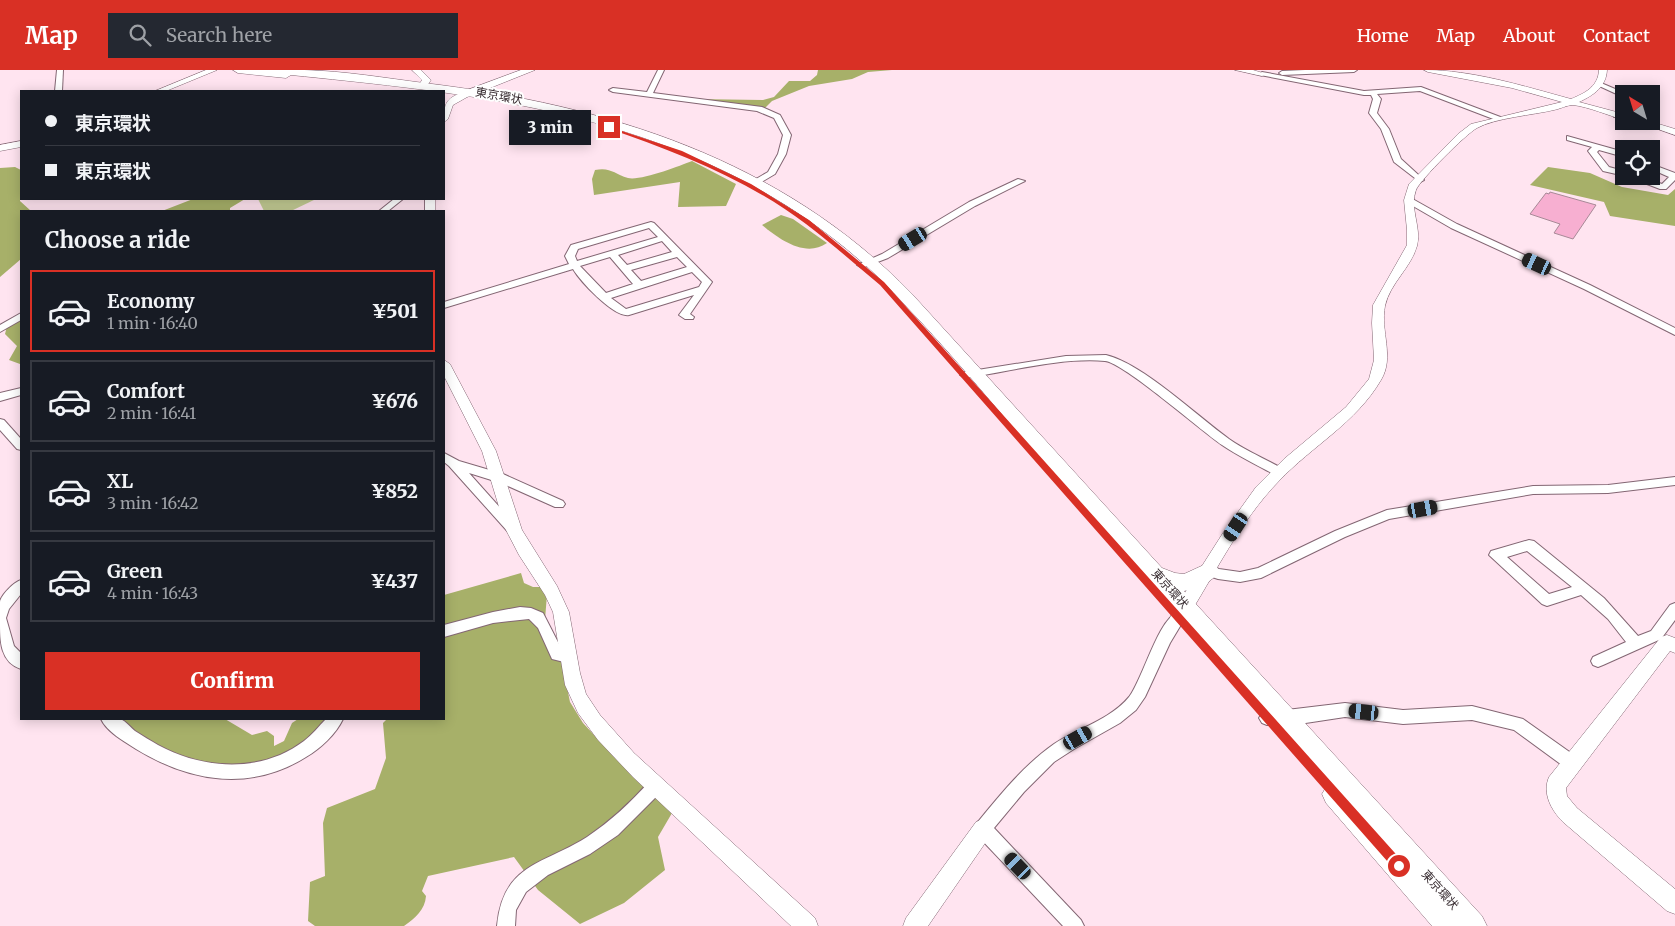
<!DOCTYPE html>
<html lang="en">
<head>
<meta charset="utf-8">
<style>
  :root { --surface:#171b24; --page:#242831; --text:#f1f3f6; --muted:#9ea1a6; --line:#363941; --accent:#d93025 }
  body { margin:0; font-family:Merriweather,"Noto Sans JP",serif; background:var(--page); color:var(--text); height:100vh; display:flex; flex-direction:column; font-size:19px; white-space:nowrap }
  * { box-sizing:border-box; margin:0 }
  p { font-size:16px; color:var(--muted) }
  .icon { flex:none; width:28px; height:28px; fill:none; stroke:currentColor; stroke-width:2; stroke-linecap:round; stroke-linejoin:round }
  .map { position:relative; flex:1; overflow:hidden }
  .sheet { position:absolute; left:20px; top:140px; width:425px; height:510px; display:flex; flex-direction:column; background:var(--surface); border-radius:0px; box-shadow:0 2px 12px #0003 }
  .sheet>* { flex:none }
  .banner { position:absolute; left:20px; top:20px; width:425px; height:110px; border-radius:0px; box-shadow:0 2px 12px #0003; display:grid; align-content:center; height:110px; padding:0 25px; background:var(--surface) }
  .needle { width:32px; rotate:322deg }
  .tools { position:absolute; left:1615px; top:15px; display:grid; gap:10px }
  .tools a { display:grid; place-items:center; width:45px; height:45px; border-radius:0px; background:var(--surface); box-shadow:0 2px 12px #0003; font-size:25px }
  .end { position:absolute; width:22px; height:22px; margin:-11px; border:6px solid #d93025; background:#fff; box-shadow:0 0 0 2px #fff }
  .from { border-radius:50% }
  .bubble { position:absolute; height:35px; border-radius:0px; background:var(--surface); box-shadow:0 2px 12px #0003; font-size:16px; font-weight:800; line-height:35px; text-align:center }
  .car { position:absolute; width:15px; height:30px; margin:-15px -8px; border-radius:6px; box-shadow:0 0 4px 1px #0007; background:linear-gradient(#222 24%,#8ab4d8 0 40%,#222 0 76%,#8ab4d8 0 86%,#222 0) }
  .banner b { display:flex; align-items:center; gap:18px; height:48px; font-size:19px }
  .banner b+b { border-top:1px solid var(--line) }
  .banner i { width:12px; height:12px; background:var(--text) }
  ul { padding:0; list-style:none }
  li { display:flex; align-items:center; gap:15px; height:82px; margin:0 10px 8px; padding:0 15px; border:2px solid var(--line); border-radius:0px }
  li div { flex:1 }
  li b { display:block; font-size:19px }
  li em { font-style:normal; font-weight:800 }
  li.on { border-color:var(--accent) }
  li>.icon { width:45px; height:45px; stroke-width:1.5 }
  h2 { padding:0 25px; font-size:22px; line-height:60px }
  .primary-button { display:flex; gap:10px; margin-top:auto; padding:10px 25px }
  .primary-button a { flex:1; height:58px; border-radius:0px; background:var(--accent); color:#fff; font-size:20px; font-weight:800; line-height:58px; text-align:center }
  header { display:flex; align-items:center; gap:30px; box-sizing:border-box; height:70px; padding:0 25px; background:var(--accent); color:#fff }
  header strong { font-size:24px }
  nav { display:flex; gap:28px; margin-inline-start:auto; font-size:18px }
  .search { width:350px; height:45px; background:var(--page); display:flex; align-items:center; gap:12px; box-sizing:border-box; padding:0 18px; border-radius:0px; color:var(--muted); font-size:19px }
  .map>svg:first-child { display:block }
</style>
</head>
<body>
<header>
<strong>Map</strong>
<div class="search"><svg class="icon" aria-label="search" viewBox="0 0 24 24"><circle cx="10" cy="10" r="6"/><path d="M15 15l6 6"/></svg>Search here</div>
<nav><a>Home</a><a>Map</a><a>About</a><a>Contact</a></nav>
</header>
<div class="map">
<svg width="1675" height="856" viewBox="0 0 1675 856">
  <rect width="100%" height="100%" fill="#ffe4f0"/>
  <polygon fill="#c2ca92" points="258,129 316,129 291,141 264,141"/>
  <g fill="#a7b069">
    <polygon points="818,0 892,0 868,2 852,9 809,16 772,31 764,39 692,29 763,30 774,27 789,11 810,11 817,5"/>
    <path d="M692 91 736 114 726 136 678 137 680 112 594 125 592 109 595 100C611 97 614 104 628 108 641 111 679 96 692 91Z"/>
    <polygon points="15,97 21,100 20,131 31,141 21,141 21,189 0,207 0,98"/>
    <polygon points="1548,97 1590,103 1622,117 1668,125 1675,119 1675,156 1610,146 1604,132 1530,115"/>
    <polygon points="193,129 245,129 230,138 230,141 162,141"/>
    <path d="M781 145 793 149 827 173C806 188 780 170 762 155Z"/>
    <polygon points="21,247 21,293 20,294 9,290 17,276 5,264 7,256"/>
    <path d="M521 503 524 513 533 517H543L547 524 545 550 562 593 570 632 583 653 621 694 672 743 658 767 665 800 624 833 580 854 538 820 514 787 428 806 422 821 426 826C425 840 415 848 404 856H315L308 851 310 812 325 806 323 753 327 738 375 719 386 688 383 653 387 649H444V564L447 563 444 556V525Z"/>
    <polygon points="117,649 225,649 252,665 267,661 274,666 274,676 284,671 292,653 298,649 330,649 318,662 277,693 220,697 160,679"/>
  </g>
  <polygon fill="#f7afd1" stroke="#a88997" points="1550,122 1596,135 1573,169 1554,163 1560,154 1530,144 1546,123 1549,124"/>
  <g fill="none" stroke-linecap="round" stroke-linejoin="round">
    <g stroke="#836673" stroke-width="2">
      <g id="minor">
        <polygon points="57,0 63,0 62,21 55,21"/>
        <polygon points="658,0 664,0 653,23 762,37 780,45 791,65 786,84 775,104 758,114 751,112 768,102 778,84 783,65 774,48 757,41 613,22 609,20 613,18 647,22"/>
        <polygon points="1305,0 1357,0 1354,2 1282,5 1279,3 1282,1"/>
        <polygon points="1262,2 1364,21 1421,17 1503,48 1496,50 1420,21 1377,24 1381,29 1377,43 1389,59 1401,89 1424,110 1420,112 1394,92 1381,59 1369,43 1373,29 1371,25 1364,25 1260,5 1259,4"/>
        <polygon points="1597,13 1601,13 1627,24 1621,26 1597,15"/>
        <polygon points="1621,37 1624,37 1624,43 1620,47 1614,47 1614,43"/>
        <polygon points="1567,66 1624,82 1624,87 1599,80 1597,82 1609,97 1624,101 1625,106 1603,101 1588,81 1592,77 1567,70"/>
        <polygon points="1651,94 1675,103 1675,110 1666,119 1660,119 1626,106 1639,106 1662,114 1669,107 1651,99"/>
        <polygon points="1018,109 1025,111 975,136 888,188 862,198 857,195 882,184 969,132"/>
        <polygon points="1409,127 1457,154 1590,215 1675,258 1675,265 1584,219 1451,158 1406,132 1405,130"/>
        <polygon points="394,129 403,129 388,141 379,141"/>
        <path d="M651 152 654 153 712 212 690 244 694 247 693 249H685L679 245 694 225 629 245C614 248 580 211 573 199L444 238V232L569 194 565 186 571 175ZM649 158 658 167 577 191 575 186 578 179ZM662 171 672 182 627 195 618 185ZM610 187 633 214 606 223 580 196ZM677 187 687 197 641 211 631 200ZM692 202 702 212 699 217 626 239 611 228Z"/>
        <polygon points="21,243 21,250 0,262 0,255"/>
        <path d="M1106 285C1143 294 1197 346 1229 369 1246 381 1266 389 1283 399L1285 402 1283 405H1275C1257 395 1238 386 1222 375 1200 360 1124 293 1105 291 1062 287 1007 302 965 308L960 305 965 302 1066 286Z"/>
        <polygon points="21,318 21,325 0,331 0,323"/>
        <polygon points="0,349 4,350 21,369 21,380 17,379 0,360"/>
        <polygon points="444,383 459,391 503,404 563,431 565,434 563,437 555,437 501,413 469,403 520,460 519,463 509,463 449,396 444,392"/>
        <polygon points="1675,407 1675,415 1608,423 1533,424 1389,449 1345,467 1261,508 1240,512 1218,509 1203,504 1201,500 1203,496 1208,495 1219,499 1240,502 1258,498 1335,461 1387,440 1533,416 1608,415"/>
        <path d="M1529 470 1534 471 1604 528 1638 566 1651 561 1670 535 1675 533V550L1661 569 1603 595 1598 597 1593 595 1591 591 1593 587 1626 572 1608 549 1581 525 1547 536 1542 534 1489 485 1491 481ZM1527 481 1572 517 1549 524 1507 487Z"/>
        <path d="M21 510V524L9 539 6 548 14 576 21 583V599C0 592 0 571 0 552 0 546 0 538 0 532 1 525 14 512 21 510Z"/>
        <polygon points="520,537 531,538 543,543 562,580 573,583 575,587 573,591 568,593 552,589 538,558 529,549 493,553 444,567 444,555 493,542"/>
        <path d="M1178 542 1183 544 1185 548 1170 573 1145 627 1136 640 1120 653 1074 679 1054 692 1024 722 994 758 1081 850 1084 856H1063L977 765 975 759 977 753C1000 725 1024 695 1054 674 1078 658 1110 650 1129 627 1143 609 1158 549 1178 542Z"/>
        <polygon points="1345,633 1403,640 1472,636 1523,649 1578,688 1580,693 1578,698 1572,700 1566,698 1514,660 1472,650 1403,654 1345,647 1299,654 1267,655 1262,653 1259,648 1262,643"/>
        <path d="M101 649C106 649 116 647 120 649 126 651 131 658 135 661 143 666 151 671 158 675 204 700 262 703 304 671 312 665 319 656 326 649H343C336 664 320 679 306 687 250 722 190 712 136 679 124 671 107 662 101 649Z"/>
        <path d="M656 708 662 711 664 716 662 721 618 765 590 784 548 805 526 822 516 840 515 856H497C503 793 543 795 587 767 611 751 631 732 650 711Z"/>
      </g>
    </g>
    <g stroke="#836673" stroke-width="1">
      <g id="tertiary">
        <polygon points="206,0 217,0 166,21 155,21"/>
        <polygon points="412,0 421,0 431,10 426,17 420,17 419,15 422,10"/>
        <polygon points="1235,0 1253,0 1266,4 1262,6"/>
        <path d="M1424 0C1473 0 1523 16 1571 29 1585 23 1598 17 1599 0H1607C1606 17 1594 25 1579 32L1624 44V50C1607 45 1589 37 1573 35 1567 35 1560 39 1554 40 1533 45 1495 48 1477 58 1466 64 1420 110 1416 120 1409 138 1422 158 1417 176 1411 198 1390 213 1385 236 1380 261 1395 287 1381 310 1356 353 1312 376 1279 411 1239 452 1214 506 1184 553L1178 555 1172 553 1170 548 1172 543 1223 463 1256 417 1284 389 1346 337 1369 309 1374 290 1372 253 1373 235 1407 175V160L1404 130 1409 114 1458 64 1471 54 1562 32 1512 18 1428 2Z"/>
        <path d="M466 21 470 24 469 26 453 35 448 49 444 52C444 32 446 28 466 21Z"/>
        <polygon points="1635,51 1649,51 1675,59 1675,65"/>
        <polygon points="21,71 21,77 0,81 0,75"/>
        <rect x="425" y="129" width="10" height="12"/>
        <polygon points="444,290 450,294 496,381 522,460 557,516 569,542 580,603 586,624 600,645 634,683 815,848 818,856 791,856 633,707 598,670 578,643 565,615 553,542 545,525 519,485 506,460 482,381 444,306"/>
        <path d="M1667 565 1675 568V583L1670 581 1566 718 1567 726 1577 738 1675 819V844L1667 841 1563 752C1551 740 1542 723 1549 707L1661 567Z"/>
        <polygon points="983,749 990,752 993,759 990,766 928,856 903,856 906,848 976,752"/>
      </g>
    </g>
    <g stroke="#836673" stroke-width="1">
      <polygon id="primary" points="521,0 535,0 470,26 466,27 461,24 462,22"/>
    </g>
    <g stroke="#836673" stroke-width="1">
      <path id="trunk" d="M233 0C256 0 280 0 304 0 344 1 385 8 424 13 607 35 781 89 912 224L1162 498 1175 503 1184 504 1208 493 1216 495 1219 501C1212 513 1197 518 1184 521L1482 846 1487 856H1432L1326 733 1322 724 1328 714C1238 612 1147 510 1057 408 1012 357 969 304 923 254 903 233 884 211 863 193 820 155 771 123 720 99 585 34 438 20 291 5L286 8 238 3Z"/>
    </g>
    <use href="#minor" fill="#fff" fill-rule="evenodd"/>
    <use href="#tertiary" fill="#fff" fill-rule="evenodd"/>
    <use href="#primary" fill="#fff" fill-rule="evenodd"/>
    <use href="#trunk" fill="#fff" fill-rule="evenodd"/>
  </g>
  <path fill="#d93025" d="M607 56 682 81 751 114 809 150 884 212 1403 792 1405 796 1403 800 1399 802 1395 800 880 215C855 194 831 173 806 154 747 109 676 82 607 58Z"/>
  <g text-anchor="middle" stroke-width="4" stroke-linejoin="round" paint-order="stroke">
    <g font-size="12" fill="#372b30" stroke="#fff">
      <text transform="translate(499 26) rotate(10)" y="4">東京環状</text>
      <text transform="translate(1170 519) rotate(48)" y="4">東京環状</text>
      <text transform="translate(1440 820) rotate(48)" y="4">東京環状</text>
    </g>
  </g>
</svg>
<div class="tools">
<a><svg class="needle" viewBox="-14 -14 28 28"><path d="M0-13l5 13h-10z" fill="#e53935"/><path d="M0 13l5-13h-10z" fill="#9ea1a6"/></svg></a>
<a><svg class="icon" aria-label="locate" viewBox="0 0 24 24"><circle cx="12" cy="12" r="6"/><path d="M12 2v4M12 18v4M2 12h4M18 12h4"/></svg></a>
</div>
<i class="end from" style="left:1399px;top:796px"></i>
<i class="end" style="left:609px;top:57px"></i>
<div class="bubble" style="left:509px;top:40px;width:82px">3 min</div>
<i class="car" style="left:913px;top:169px;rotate:239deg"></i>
<i class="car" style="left:1537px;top:194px;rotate:295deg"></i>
<i class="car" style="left:1423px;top:439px;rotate:80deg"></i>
<i class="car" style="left:1236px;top:457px;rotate:213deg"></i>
<i class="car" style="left:1364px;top:642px;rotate:276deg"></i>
<i class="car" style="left:1078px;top:668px;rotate:60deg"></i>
<i class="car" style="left:1018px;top:796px;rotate:316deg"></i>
<div class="banner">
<b><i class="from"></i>東京環状</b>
<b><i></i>東京環状</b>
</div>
<section class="sheet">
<h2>Choose a ride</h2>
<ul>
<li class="on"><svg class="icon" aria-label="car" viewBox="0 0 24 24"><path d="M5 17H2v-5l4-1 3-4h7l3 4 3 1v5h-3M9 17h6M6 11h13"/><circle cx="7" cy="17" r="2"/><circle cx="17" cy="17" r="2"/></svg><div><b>Economy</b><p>1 min · 16:40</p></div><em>¥501</em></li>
<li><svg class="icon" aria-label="car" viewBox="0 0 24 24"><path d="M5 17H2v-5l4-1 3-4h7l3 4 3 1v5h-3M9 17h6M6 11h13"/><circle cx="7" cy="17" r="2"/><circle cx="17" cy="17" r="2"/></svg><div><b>Comfort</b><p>2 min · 16:41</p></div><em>¥676</em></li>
<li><svg class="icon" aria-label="car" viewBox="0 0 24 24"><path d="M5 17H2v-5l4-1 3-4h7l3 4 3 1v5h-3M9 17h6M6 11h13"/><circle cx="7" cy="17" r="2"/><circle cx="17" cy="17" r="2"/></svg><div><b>XL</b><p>3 min · 16:42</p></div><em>¥852</em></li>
<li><svg class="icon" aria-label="car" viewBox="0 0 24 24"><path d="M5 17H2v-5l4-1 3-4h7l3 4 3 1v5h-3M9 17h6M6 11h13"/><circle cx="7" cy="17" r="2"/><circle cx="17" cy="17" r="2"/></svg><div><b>Green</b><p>4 min · 16:43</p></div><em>¥437</em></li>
</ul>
<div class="primary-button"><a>Confirm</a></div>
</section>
</div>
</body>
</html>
